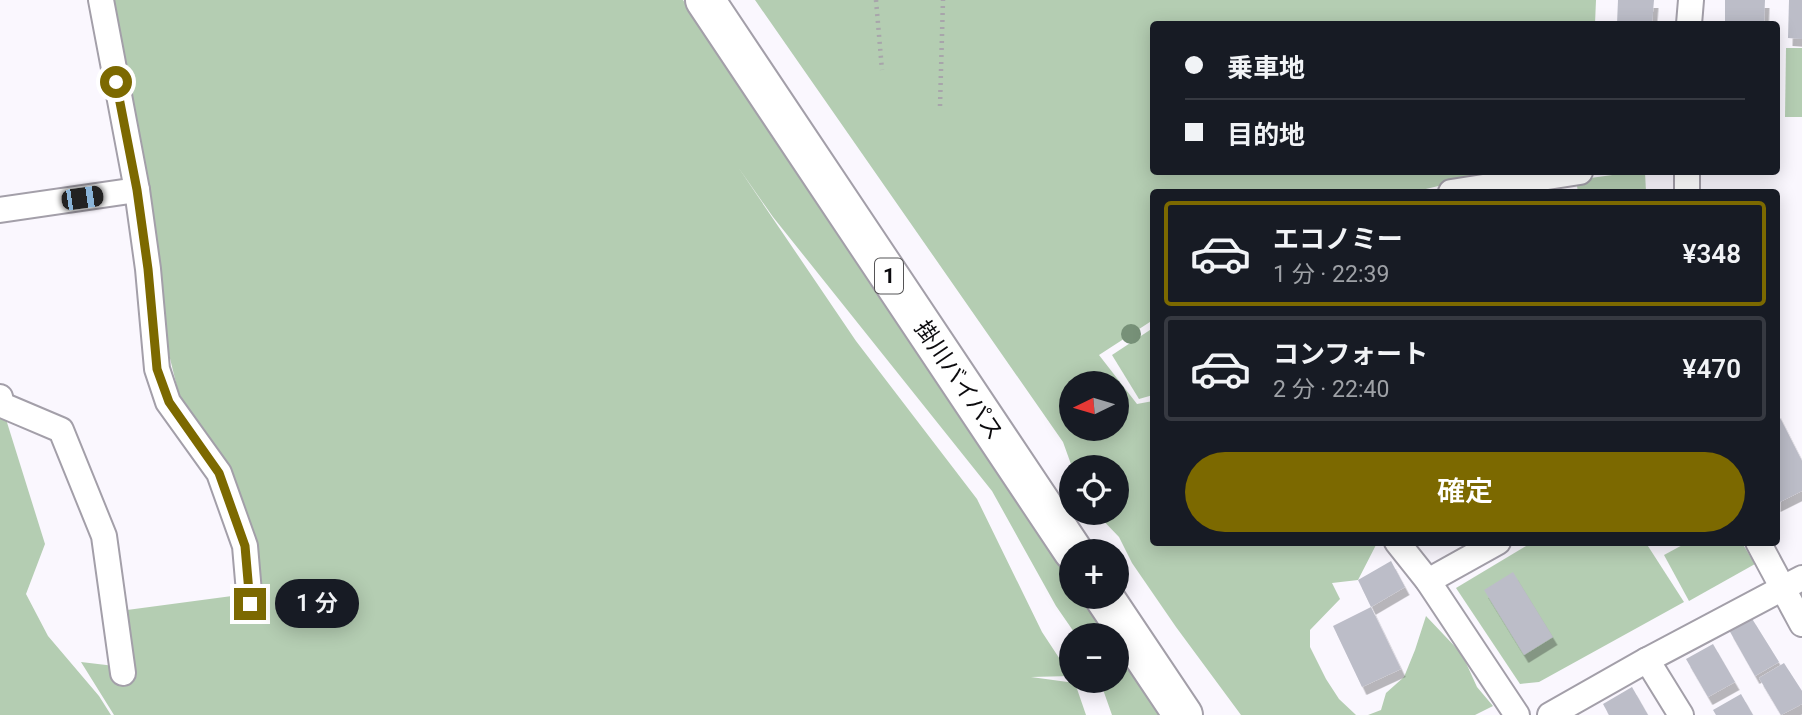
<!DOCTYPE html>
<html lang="ja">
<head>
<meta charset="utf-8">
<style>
  :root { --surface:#171b24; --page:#20242c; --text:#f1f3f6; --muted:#9ea1a6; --line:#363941; --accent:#7c6900 }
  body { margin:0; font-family:Roboto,"Noto Sans JP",sans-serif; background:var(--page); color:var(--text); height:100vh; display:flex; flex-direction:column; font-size:26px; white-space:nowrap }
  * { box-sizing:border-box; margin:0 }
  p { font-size:23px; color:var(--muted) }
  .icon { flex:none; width:38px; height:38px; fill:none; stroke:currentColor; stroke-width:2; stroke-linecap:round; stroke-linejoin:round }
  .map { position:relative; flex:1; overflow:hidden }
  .sheet { position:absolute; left:1150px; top:189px; width:630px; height:357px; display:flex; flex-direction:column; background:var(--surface); border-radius:7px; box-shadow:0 4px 18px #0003 }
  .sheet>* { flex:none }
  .banner { position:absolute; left:1150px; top:21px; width:630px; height:154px; border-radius:7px; box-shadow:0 4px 18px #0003; display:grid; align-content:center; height:154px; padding:0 35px; background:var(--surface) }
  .needle { width:46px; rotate:265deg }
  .tools { position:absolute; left:1059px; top:371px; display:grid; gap:14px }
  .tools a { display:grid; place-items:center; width:70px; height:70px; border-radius:50%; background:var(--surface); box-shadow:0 4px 18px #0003; font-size:35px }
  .end { position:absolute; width:32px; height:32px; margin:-16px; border:9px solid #7c6900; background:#fff; box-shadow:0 0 0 4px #fff }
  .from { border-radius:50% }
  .bubble { position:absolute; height:49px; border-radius:24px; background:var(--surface); box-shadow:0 4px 18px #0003; font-size:23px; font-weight:600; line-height:49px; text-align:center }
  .car { position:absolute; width:21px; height:42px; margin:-21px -10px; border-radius:9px; box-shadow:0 0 5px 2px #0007; background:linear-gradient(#222 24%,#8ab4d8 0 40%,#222 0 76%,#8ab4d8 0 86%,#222 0) }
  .banner b { display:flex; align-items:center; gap:24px; height:66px; font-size:26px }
  .banner b+b { border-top:2px solid var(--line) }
  .banner i { width:18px; height:18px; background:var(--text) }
  ul { padding:12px 0 0; list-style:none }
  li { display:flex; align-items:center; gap:21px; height:105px; margin:0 14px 10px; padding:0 21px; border:4px solid var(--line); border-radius:7px }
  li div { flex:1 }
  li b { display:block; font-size:26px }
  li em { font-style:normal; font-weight:600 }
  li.current { border-color:var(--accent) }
  li>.icon { width:63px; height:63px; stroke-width:1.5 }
  .cta { display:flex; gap:14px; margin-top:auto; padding:14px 35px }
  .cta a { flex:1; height:80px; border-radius:42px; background:var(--accent); color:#fff; font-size:28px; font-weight:600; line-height:80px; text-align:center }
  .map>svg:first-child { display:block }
</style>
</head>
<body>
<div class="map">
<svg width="1802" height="715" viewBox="0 0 1802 715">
  <defs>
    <filter id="shadow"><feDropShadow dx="4.5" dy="8" stdDeviation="0" flood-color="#0004"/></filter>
  </defs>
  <rect width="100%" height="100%" fill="#faf7fe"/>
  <g fill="#b4cdb2" fill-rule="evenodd">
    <polygon points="102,0 683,0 1000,461 1071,578 1071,597 1082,597 1106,635 1076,635 1056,606 992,491 773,217 738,167 856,341 977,499 1042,632 1071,676 1031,677 1075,683 1086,715 114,715 81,662 123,667 127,610 232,596 248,613 219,473 179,395 163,330 146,167"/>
    <path d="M755 0H1596L1595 24H1153V172H1498L1413 192H1153V320L1099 355 1137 404 1153 401V542L1377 543 1358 580 1332 583 1340 599 1310 630V647L1326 679 1339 699 1356 715H1241L1176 627 1132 563 1119 537 1096 513H1116V467H1072L1063 442ZM1071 383H1116V429H1071Z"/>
    <polygon points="1786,48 1802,48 1802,117 1785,117"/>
    <polygon points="1634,172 1645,172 1646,192 1578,192 1576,180"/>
    <polygon points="1153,328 1153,395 1139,399 1112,355"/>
    <polygon points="0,400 45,544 26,594 48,636 99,696 111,715 0,715"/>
    <polygon points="1688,542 1742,543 1755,564 1689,601 1664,555"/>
    <polygon points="1531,543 1646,543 1684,602 1539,682 1520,684 1456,588"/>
    <polygon points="1426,616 1462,654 1477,687 1493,706 1475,715 1368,715 1381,710 1386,693 1404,677 1415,650"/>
    <polygon points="1117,653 1160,715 1112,715 1100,681 1116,681"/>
  </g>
  <g fill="#bcbdc8" filter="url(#shadow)">
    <polygon points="1618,0 1654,0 1652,24 1617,24"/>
    <polygon points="1725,0 1765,0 1764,24 1725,24"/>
    <polygon points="1789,0 1802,0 1802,39 1788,38"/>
    <polygon points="1776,410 1802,461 1802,491 1776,504"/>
    <polygon points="1391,561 1405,587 1371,607 1358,580"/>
    <polygon points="1513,572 1553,637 1524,655 1484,590"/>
    <polygon points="1371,607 1401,669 1362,687 1333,626"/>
    <polygon points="1751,617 1779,662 1755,676 1729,630"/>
    <polygon points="1713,644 1735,682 1708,697 1686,659"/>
    <polygon points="1784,663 1802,691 1802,704 1781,715 1759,678"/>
    <polygon points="1632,687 1648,715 1609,715 1603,704"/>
    <polygon points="1741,694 1753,715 1716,715 1713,710"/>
  </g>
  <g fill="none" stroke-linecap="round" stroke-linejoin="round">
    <g stroke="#a39fa9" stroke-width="28">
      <g id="street">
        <polyline points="101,0 137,190 148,269 157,369 168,402 219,473 245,546 250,604"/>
        <polyline points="1689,24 1691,0"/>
        <polyline points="1687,172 1687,192"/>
        <polyline points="1451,192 1580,172"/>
        <polyline points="0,210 137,190"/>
        <polyline points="0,397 2,405 61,430 104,536 123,673"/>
        <polyline points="1397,542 1428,581 1517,715"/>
        <polyline points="1758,542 1802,624"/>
        <polyline points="1428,581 1498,542"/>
        <polyline points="1647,660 1681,715"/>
        <polyline points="1550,715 1647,660 1802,578"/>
      </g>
    </g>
    <g stroke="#a39fa9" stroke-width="42">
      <g id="highway">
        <polyline points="705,0 1073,551"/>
        <polyline points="1104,597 1183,715"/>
      </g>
    </g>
    <g stroke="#a8a5ab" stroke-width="4.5" stroke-dasharray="2 5" stroke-linecap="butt">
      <polyline points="876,0 882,70"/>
      <polyline points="940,106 943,0"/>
    </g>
    <use href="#street" stroke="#fff" stroke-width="24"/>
    <use href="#highway" stroke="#fff" stroke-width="38"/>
  </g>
  <circle fill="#779178" cx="1131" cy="334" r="10"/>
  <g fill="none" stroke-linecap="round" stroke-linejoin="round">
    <polyline stroke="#7c6900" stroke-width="9" points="116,82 137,190 148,269 157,369 169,402 219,473 245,546 250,604"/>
  </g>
  <g text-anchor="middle" stroke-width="6" stroke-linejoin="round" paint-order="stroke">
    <rect fill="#fff" stroke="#555456" stroke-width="2" x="875" y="258.5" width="28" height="35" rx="5"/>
    <g font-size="21" font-weight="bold" fill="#0c0b0e">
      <text x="889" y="283">1</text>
    </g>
    <g font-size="23" fill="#0c0b0e" stroke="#fff">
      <text transform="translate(959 380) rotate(56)" y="8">掛川バイパス</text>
    </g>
  </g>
</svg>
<div class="tools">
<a><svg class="needle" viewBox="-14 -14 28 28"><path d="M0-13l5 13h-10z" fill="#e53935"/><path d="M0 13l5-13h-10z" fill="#9ea1a6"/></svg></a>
<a><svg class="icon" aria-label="locate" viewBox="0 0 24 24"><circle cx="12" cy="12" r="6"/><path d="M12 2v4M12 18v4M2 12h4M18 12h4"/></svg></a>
<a>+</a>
<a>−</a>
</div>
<i class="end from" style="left:116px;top:82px"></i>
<i class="end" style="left:250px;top:604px"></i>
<div class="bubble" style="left:275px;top:579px;width:84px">1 分</div>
<i class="car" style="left:82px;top:198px;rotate:82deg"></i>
<div class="banner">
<b><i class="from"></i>乗車地</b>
<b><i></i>目的地</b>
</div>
<section class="sheet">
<ul>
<li class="current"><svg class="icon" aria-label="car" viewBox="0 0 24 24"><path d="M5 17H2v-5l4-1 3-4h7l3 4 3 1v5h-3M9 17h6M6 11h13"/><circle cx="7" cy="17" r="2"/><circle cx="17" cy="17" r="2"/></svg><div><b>エコノミー</b><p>1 分 · 22:39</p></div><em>¥348</em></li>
<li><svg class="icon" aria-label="car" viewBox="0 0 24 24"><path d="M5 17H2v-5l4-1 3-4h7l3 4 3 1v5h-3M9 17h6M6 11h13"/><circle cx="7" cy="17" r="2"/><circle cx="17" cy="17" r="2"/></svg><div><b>コンフォート</b><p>2 分 · 22:40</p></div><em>¥470</em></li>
</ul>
<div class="cta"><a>確定</a></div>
</section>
</div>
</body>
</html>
